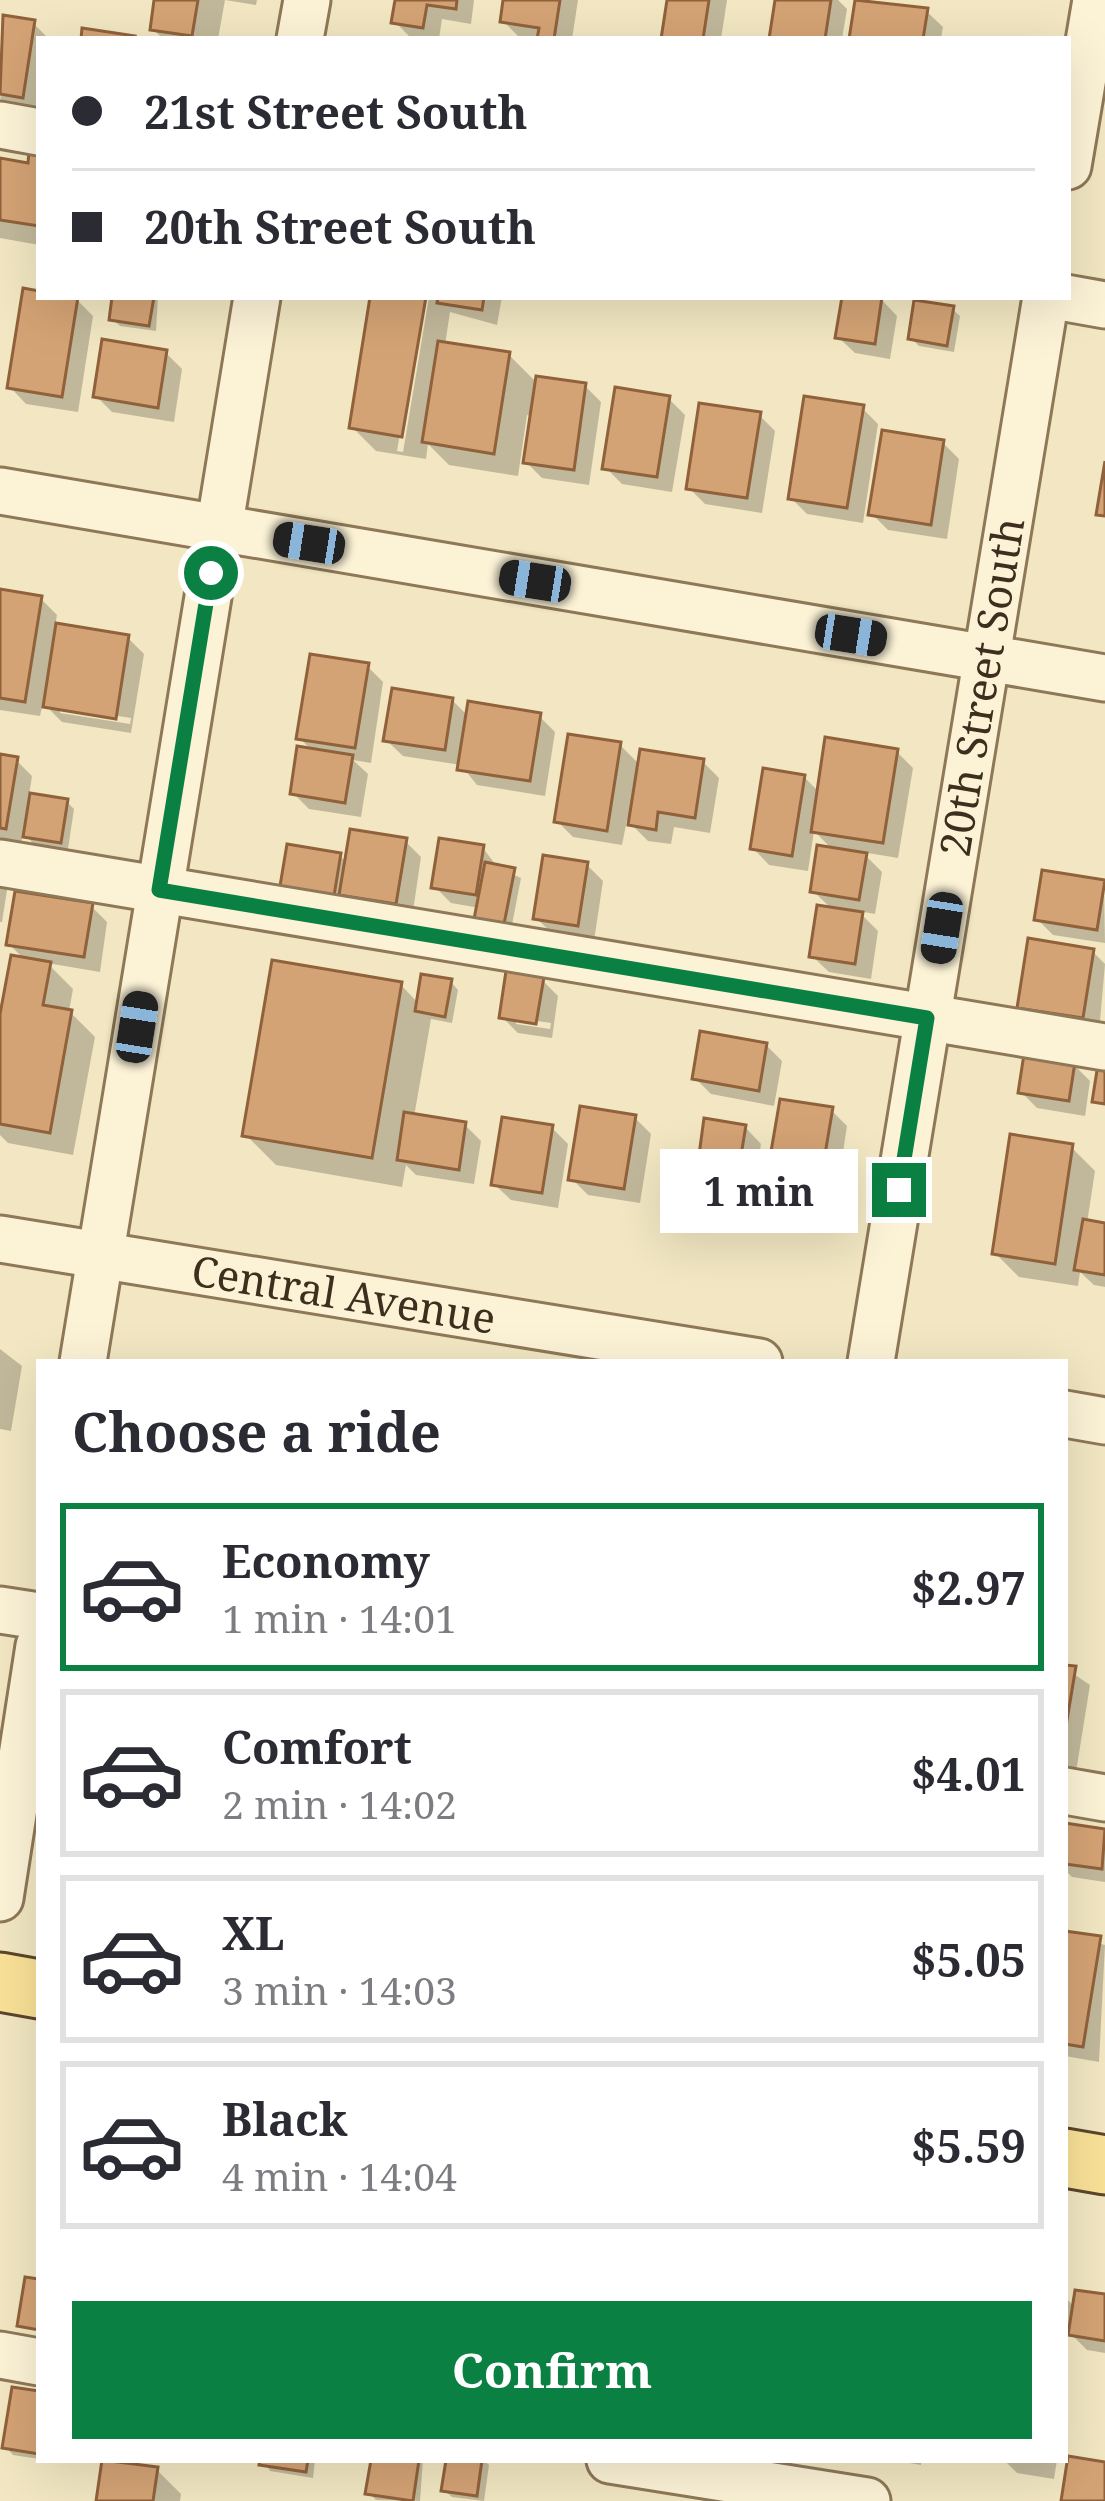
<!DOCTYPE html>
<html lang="en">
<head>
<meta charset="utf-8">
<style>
  :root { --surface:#fff; --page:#f7f7f7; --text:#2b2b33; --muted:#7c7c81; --line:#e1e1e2; --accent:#0b8043 }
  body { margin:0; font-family:"Noto Serif",serif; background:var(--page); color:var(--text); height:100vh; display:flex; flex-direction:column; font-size:45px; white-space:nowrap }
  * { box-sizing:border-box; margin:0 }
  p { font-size:39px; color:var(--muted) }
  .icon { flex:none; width:66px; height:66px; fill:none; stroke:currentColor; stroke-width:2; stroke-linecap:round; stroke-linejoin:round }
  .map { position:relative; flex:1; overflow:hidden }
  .panel { position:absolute; left:36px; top:1359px; width:1032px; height:1104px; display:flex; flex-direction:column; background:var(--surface); border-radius:0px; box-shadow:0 12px 48px #0002 }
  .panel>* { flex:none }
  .top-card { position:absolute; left:36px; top:36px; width:1035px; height:264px; border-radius:0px; box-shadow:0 12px 48px #0002; display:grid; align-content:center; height:264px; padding:0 36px; background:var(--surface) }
  .end { position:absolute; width:54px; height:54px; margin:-27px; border:15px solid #0b8043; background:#fff; box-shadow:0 0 0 6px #fff }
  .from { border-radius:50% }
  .bubble { position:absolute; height:84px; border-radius:0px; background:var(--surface); box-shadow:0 12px 48px #0002; font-size:39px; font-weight:700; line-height:84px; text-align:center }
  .car { position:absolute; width:36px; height:72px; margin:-36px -18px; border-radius:15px; box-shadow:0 0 9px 3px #0007; background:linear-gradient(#222 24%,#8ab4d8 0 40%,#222 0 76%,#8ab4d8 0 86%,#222 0) }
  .top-card b { display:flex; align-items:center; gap:42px; height:114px; font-size:45px }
  .top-card b+b { border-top:3px solid var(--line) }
  .top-card i { width:30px; height:30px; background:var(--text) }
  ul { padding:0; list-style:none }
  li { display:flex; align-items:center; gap:36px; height:168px; margin:0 24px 18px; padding:0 12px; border:6px solid var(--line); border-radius:0px }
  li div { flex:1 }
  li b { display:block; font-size:45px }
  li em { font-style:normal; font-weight:700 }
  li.current { border-color:var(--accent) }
  li>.icon { width:108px; height:108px; stroke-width:1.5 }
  h2 { padding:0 36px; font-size:54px; line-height:144px }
  .cta { display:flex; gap:24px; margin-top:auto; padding:24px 36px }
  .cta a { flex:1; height:138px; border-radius:0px; background:var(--accent); color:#fff; font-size:48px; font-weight:700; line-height:138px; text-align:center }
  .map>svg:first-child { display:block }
</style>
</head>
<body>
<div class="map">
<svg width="1105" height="2501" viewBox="0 0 1105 2501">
  <rect width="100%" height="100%" fill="#f2e7c2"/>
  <g fill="#0003" fill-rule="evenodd">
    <polygon points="157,0 257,0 256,5 225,0 218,39 163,39 153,29"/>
    <polygon points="398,0 474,0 471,24 442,19 439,39 411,38 395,22"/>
    <polygon points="506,0 578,0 572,39 519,37 503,21"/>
    <polygon points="670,0 727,0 721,39 664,39"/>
    <polygon points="778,0 838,0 847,9 842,39 772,39"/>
    <polygon points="858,0 926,11 943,27 941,39 852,39"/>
    <polygon points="5,19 33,23 49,39 39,39 38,112 0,106"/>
    <polygon points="39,155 39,245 0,238 0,161 30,166"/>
    <polygon points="39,294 77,300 93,316 78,412 26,404 10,387"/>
    <polygon points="115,297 158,297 156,331 120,326 112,319"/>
    <polygon points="373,297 423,297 397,451 403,452 429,297 502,297 497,325 450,312 445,345 509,355 537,383 585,386 601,402 589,485 542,478 526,462 533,416 527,415 518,476 449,465 428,444 426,459 376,451 352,427"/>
    <polygon points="845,297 881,299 897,316 890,359 855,353 838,337"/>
    <polygon points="952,309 960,316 954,352 919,346 911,338"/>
    <polygon points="166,353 182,369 174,422 112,412 96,396"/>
    <polygon points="669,399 685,415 672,492 622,484 606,468"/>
    <polygon points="862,408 878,424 863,523 807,514 791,498"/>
    <polygon points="759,415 775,431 762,513 705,504 689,488"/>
    <polygon points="943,443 959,459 947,539 888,530 872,514"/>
    <path d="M0 592 40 598 57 615 55 626 128 638 144 654 131 733 62 722 43 703 40 716 0 710ZM60 707 131 718 130 724 60 713Z"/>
    <polygon points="367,666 383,682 371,763 353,760 368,774 361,817 309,809 293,793 314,752 299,738"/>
    <polygon points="452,700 469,717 539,716 555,732 545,796 477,785 461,765 403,756 386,740"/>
    <polygon points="620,745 641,766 703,762 719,778 710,833 674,827 671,844 648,841 627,820 622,845 573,837 557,821"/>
    <polygon points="896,751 913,768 898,858 862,852 882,872 875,914 858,911 878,931 871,979 829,972 812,956 833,910 813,891 833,850 814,831 808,871 769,865 753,848 804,777 820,793"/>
    <polygon points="0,757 16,760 32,776 29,796 67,802 74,809 68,849 34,844 23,833 21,844 0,840"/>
    <polygon points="405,841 421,857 412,918 298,908 340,856 347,863"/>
    <polygon points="483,848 498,868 521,878 511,930 485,925 478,918 480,908 451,903 435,887"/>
    <polygon points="587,865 603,881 594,941 553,934 536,918"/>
    <polygon points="0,883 7,890 2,922 0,922"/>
    <polygon points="1104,883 1105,943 1053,935 1037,919"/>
    <polygon points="91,906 107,922 100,972 47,963 73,989 69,1011 95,1037 73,1155 8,1143 0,1135 0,1031 26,961 9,944"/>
    <polygon points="1093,952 1105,964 1099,1033 1036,1023 1020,1007"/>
    <path d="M542 980 558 996 552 1038 518 1033 502 1017ZM516 1018 551 1023 550 1029 516 1024Z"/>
    <polygon points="451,982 458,990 452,1023 431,1019 414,1117 465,1125 481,1141 474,1184 416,1175 406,1165 402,1187 276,1165 246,1135 401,985 419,1004"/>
    <polygon points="766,1045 782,1061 774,1106 711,1094 695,1078"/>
    <polygon points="1074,1065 1090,1081 1085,1116 1037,1108 1021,1092"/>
    <polygon points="831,1110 847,1126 836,1198 787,1191 771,1174"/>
    <polygon points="634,1117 651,1134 640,1203 588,1195 572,1179"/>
    <polygon points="745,1127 761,1144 747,1232 683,1222 667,1205 701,1159"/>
    <polygon points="552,1128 568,1144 558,1208 511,1200 494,1184"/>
    <polygon points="1071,1147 1095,1171 1087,1223 1105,1226 1105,1287 1094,1285 1080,1272 1078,1286 1019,1277 995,1253"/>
    <polygon points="0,1349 22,1366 11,1431 0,1429"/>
    <polygon points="1065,1668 1090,1685 1076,1772 1065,1770"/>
    <polygon points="1065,1826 1105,1832 1105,1882 1072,1877 1065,1870"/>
    <polygon points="1065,1934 1105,1945 1099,2062 1065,2056"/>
    <polygon points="1065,2297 1075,2308 1105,2297 1105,2353 1087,2350 1067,2330 1065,2343"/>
    <polygon points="39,2394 39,2459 13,2455 6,2447"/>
    <polygon points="263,2460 315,2460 313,2478 270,2471"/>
    <polygon points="374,2460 423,2460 420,2501 376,2500 369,2493"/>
    <polygon points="449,2460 484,2460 489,2465 484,2501 452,2497 444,2490"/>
    <polygon points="893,2460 921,2460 921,2465"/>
    <polygon points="1004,2460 1057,2460 1054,2479 1017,2473"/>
    <polygon points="157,2470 181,2494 180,2501 99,2501"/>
  </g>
  <g fill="#d4a375" stroke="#90623b" stroke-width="3">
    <polygon points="154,0 198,0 192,36 150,30"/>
    <polygon points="395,0 457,0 456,9 427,5 423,28 391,23"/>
    <polygon points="503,0 560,0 554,39 537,39 539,28 500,22"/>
    <polygon points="667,0 709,0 703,39 661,39"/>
    <polygon points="775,0 831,0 825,39 769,39"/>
    <polygon points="855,0 928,8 923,39 849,39"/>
    <polygon points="3,15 35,20 23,98 0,94"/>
    <polygon points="82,28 135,36 134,39 81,39"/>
    <polygon points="29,151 39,152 39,226 0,220 0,158 28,163"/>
    <polygon points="23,288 39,291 39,297 78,297 62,397 7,388"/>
    <polygon points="112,297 154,297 149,326 109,320"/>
    <polygon points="370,297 426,297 402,437 349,428"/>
    <polygon points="438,297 484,297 482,310 437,303"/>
    <polygon points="842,297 882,297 875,344 835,338"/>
    <polygon points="914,300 954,306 947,346 908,339"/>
    <polygon points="102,339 167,350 158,408 93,397"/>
    <polygon points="438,341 510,352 494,454 422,442"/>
    <polygon points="536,376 586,383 574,470 523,463"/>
    <polygon points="615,387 670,396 657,477 602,469"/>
    <polygon points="804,396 864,405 847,508 788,499"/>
    <polygon points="699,403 761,412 747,498 686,489"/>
    <polygon points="882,430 944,440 931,525 868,515"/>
    <polygon points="1105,461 1105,516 1096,515"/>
    <polygon points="0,589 42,596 25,702 0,698"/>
    <polygon points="56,623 129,635 116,719 43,707"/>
    <polygon points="310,654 369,663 355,748 296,739"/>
    <polygon points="392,688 453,698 445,750 383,741"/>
    <polygon points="468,701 541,713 530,781 457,770"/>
    <polygon points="568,734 621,742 607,831 554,822"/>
    <polygon points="825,737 898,749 883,843 811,832"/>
    <polygon points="297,746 353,755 345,803 290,794"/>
    <polygon points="640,749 704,759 695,818 658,812 656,830 628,825"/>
    <polygon points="0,754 18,757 6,829 0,828"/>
    <polygon points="763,768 805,775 792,856 750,849"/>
    <polygon points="30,793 68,799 61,843 23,837"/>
    <polygon points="350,829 407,838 396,904 339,895"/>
    <polygon points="439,838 484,845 476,895 431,888"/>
    <polygon points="287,844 341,853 333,902 279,892"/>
    <polygon points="817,845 867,853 859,900 810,892"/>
    <polygon points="543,855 588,862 578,926 533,919"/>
    <polygon points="485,862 515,868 504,924 474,919"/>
    <polygon points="1042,870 1105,880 1097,930 1034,920"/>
    <polygon points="15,891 93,903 84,957 6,945"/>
    <polygon points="817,905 863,912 855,964 809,957"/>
    <polygon points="1028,938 1094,949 1083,1018 1017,1008"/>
    <polygon points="11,955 51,962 43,1005 72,1010 50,1133 0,1124 0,1014"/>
    <polygon points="272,960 402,982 372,1158 242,1136"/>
    <polygon points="506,971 544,977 536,1024 499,1018"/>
    <polygon points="421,974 452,979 445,1017 415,1011"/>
    <polygon points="700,1031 767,1043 759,1091 692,1079"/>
    <polygon points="1024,1054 1075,1062 1069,1101 1018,1093"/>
    <polygon points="1098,1064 1105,1065 1105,1104 1092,1102"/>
    <polygon points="780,1099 833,1107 820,1184 767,1175"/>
    <polygon points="580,1106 636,1115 624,1189 568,1180"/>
    <polygon points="404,1112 466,1122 459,1170 397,1160"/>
    <polygon points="502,1117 553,1125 542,1193 491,1185"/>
    <polygon points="704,1118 746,1125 731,1217 664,1206 673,1151 699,1155"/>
    <polygon points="1010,1134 1073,1144 1055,1264 992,1254"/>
    <polygon points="1083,1219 1105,1223 1105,1275 1074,1270"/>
    <polygon points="1065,1665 1076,1666 1065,1732"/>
    <polygon points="1065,1823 1105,1829 1102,1869 1065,1864"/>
    <polygon points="1065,1931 1101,1936 1083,2047 1065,2044"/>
    <polygon points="25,2277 39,2279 39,2330 17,2326"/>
    <polygon points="1075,2290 1105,2294 1105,2341 1068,2335"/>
    <polygon points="12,2387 39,2391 39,2454 2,2448"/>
    <polygon points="1068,2456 1105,2462 1105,2501 1061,2501"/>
    <polygon points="102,2460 158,2467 153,2501 96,2501"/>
    <polygon points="260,2460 308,2460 306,2472 259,2465"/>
    <polygon points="371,2460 419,2460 413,2501 365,2494"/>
    <polygon points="446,2460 482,2460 477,2496 441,2491"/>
  </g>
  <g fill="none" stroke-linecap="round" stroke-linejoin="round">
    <g stroke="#8e7857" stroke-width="51">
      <g id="minor">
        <polyline points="300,39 307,0"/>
        <polyline points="0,125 39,132"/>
        <polyline points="1068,166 1096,0"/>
        <polyline points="1060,297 1105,305"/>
        <polyline points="0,491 1105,678"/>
        <polyline points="0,863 1105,1047"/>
        <path id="s1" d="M0 1239 759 1362"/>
        <polyline points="83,1362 257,297"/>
        <path id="s2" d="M871 1362 1046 297"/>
        <polyline points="1065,1414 1105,1421"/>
        <polyline points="0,1610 39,1616"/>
        <polyline points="1065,1791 1105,1798"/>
        <polyline points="0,1898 39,1646"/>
        <polyline points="0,2355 39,2362"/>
        <polyline points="610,2460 867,2501"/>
      </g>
    </g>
    <g stroke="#5c452c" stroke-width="63">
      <g id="major">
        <polyline points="0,1982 39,1989"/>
        <polyline points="1065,2158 1105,2165"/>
      </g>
    </g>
    <use href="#minor" stroke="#fcf3d7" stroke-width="45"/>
    <use href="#major" stroke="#f9e197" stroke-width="57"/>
  </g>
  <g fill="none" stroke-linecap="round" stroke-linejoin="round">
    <polyline stroke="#0b8043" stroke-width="15" points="211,573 159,890 927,1018 899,1190"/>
  </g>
  <g text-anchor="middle" stroke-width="9" stroke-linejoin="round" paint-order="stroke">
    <g font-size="42" fill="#3d2e1d" stroke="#f9f0d3">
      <text dy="15" stroke="none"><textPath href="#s2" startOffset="684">20th Street South</textPath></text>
      <text dy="15" stroke="none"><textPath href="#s1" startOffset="348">Central Avenue</textPath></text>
    </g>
  </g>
</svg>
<i class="end from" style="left:211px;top:573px"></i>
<i class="end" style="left:899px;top:1190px"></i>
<div class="bubble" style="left:660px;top:1149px;width:198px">1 min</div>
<i class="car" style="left:309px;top:543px;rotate:279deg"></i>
<i class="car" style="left:535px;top:581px;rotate:279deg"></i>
<i class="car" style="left:851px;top:635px;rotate:99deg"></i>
<i class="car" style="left:942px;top:928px;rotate:189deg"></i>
<i class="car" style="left:137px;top:1027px;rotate:9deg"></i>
<div class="top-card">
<b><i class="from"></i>21st Street South</b>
<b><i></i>20th Street South</b>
</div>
<section class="panel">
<h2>Choose a ride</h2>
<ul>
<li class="current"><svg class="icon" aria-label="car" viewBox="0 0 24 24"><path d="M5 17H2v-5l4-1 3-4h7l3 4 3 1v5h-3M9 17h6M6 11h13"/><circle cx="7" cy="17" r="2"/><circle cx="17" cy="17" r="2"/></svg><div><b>Economy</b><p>1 min · 14:01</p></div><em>$2.97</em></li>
<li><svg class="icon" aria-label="car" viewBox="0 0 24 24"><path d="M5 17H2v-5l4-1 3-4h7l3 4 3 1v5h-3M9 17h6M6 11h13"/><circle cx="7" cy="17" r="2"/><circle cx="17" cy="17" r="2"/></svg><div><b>Comfort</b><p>2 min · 14:02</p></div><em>$4.01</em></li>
<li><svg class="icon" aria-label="car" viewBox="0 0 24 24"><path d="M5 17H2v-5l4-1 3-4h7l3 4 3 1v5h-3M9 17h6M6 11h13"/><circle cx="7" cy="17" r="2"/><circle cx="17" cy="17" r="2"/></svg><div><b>XL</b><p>3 min · 14:03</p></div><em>$5.05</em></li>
<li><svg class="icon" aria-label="car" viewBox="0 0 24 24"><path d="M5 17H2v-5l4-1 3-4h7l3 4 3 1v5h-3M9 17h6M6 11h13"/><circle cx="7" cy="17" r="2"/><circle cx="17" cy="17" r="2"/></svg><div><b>Black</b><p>4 min · 14:04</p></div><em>$5.59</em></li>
</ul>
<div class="cta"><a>Confirm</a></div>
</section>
</div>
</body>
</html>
